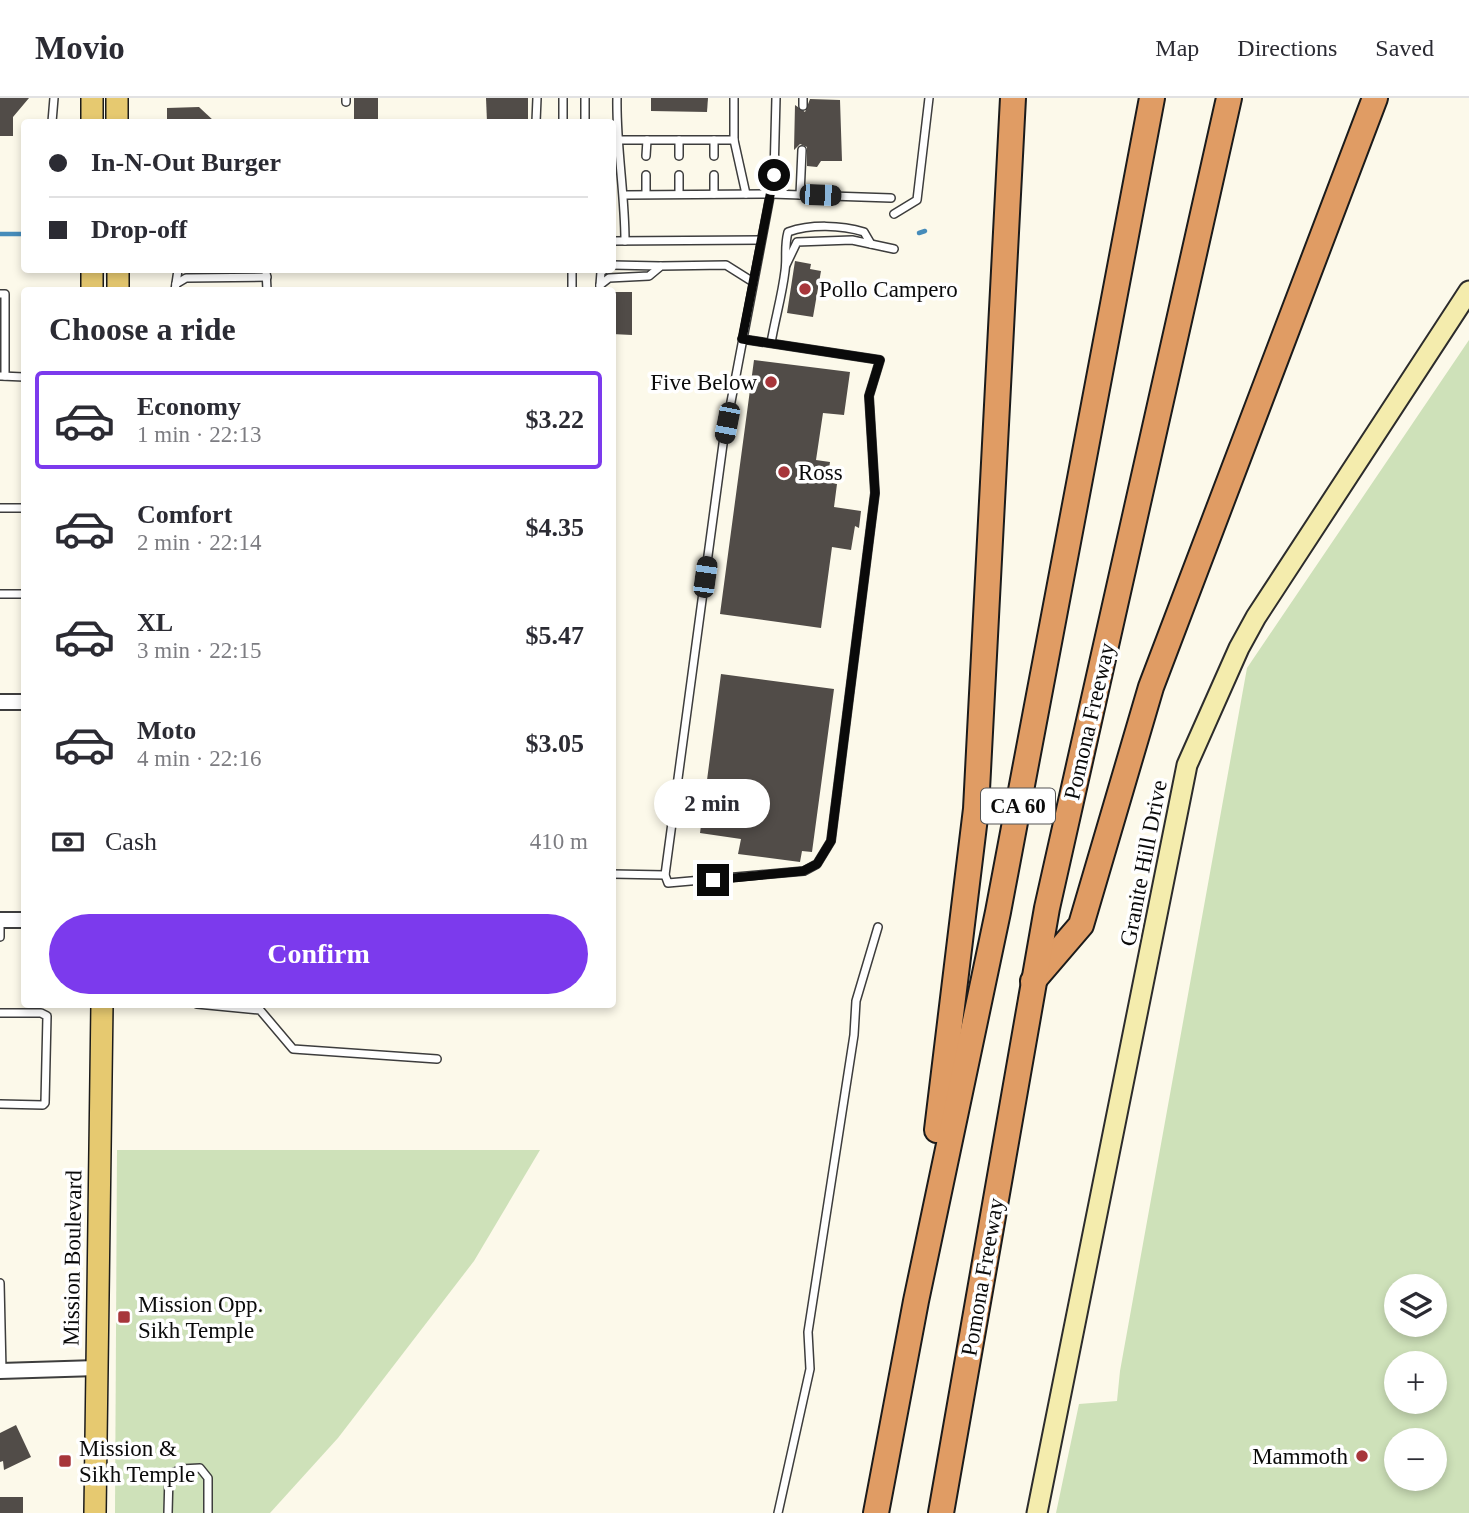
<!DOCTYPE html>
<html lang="en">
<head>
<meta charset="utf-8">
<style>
  :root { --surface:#fff; --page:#f7f7f7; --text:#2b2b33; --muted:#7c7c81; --line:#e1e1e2; --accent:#7c3aed }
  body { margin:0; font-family:Georgia,serif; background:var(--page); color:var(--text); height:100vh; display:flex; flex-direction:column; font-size:26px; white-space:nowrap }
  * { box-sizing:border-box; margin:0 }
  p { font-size:23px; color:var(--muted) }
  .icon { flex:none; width:38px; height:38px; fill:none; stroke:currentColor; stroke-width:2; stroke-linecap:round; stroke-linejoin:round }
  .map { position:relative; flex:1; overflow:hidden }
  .side { position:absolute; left:21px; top:189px; width:595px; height:721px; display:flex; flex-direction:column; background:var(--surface); border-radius:7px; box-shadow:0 4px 10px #0003 }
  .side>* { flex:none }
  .banner { position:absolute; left:21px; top:21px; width:595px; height:154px; border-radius:7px; box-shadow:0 4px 10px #0003; display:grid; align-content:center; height:154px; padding:0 28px; background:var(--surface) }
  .tools { position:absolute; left:1384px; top:1176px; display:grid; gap:14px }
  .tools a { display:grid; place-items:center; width:63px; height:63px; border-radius:50%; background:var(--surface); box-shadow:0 4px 10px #0003; font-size:35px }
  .end { position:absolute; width:32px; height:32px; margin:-16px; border:9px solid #0a0a0a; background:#fff; box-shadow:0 0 0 4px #fff }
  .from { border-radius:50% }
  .bubble { position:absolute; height:49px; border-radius:24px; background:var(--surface); box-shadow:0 4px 10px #0003; font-size:23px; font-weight:800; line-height:49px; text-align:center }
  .car { position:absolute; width:21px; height:42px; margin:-21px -10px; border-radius:9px; box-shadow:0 0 5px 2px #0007; background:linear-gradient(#222 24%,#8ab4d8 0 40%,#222 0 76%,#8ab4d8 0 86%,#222 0) }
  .banner b { display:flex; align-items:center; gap:24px; height:66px; font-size:26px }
  .banner b+b { border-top:2px solid var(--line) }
  .banner i { width:18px; height:18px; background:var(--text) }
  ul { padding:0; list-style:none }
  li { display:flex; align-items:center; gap:21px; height:98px; margin:0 14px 10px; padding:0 14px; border:4px solid transparent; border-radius:7px }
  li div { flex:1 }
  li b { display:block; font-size:26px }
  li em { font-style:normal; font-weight:800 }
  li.active { border-color:var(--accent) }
  li>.icon { width:63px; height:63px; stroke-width:1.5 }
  h2 { padding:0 28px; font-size:32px; line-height:84px }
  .pay { display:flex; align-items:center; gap:18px; height:77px; padding:0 28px; font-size:26px }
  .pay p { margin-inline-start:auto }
  .button { display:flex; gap:14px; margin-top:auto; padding:14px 28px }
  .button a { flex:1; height:80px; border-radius:42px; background:var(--accent); color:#fff; font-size:28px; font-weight:800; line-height:80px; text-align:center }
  header { display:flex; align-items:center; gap:42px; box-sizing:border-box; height:98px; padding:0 35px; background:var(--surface); border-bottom:2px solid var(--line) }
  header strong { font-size:33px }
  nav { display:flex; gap:38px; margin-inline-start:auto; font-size:24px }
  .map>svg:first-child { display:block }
</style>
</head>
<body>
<header>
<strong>Movio</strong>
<nav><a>Map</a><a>Directions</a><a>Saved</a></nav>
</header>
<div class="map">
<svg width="1469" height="1415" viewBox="0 0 1469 1415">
  <rect width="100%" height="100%" fill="#fcf9ea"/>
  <g fill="#cee1b9" fill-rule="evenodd">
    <path d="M1469 242V1415H1056L1079 1306 1117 1303 1120 1273 1247 570ZM1396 1188H1435V1227H1396ZM1396 1265H1435V1304H1396ZM1396 1342H1435V1381H1396Z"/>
    <polygon points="117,1052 540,1052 474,1163 338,1340 270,1415 115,1415"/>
  </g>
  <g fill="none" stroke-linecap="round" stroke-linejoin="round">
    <g stroke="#468cba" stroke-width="4.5">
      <polyline points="919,135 925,133"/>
      <polyline points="0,136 24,136"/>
    </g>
  </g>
  <g fill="#514c48">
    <polygon points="0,0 29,0 13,19 13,38 0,38"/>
    <rect x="354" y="0" width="24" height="24"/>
    <polygon points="486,0 528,0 528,24 487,24"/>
    <polygon points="651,0 708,0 707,14 651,13"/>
    <polygon points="810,1 840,2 842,63 821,63 817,69 807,68 807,49 800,46 794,52 795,7 805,14"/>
    <polygon points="199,9 215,24 167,24 167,10"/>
    <polygon points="795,163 811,166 810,171 821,173 813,219 787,215"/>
    <polygon points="612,194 632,194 632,237 612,236"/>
    <polygon points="754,262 850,274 844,317 823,315 816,362 830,364 827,384 837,386 834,409 861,413 859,430 855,428 851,452 832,449 821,530 720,516"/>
    <polygon points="721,576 834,591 812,754 802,753 800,764 738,756 741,741 700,735"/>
    <polygon points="16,1327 31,1359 4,1372 3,1363 0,1364 0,1335"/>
    <rect x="0" y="1399" width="23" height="16"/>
  </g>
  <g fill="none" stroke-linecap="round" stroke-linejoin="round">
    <g stroke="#3d3d3d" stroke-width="10">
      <g id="lane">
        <path d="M617 0C616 48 625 95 625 143"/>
        <polyline points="734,0 734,42 746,96"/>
        <polyline points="346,4 346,0"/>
        <polyline points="803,8 803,0"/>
        <polyline points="52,24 54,0"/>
        <polyline points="536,24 537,0"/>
        <polyline points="563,24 563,0"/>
        <polyline points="585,24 585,0"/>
        <polyline points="616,42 734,42"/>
        <polyline points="679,42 679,58"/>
        <polyline points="714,42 714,58"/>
        <polyline points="646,58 647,42"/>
        <polyline points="646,77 646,96"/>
        <polyline points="679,77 679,96"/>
        <polyline points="714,77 714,96"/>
        <polyline points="625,97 771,96 891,100"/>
        <polyline points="800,97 802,52"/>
        <polyline points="894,116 917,102 929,0"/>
        <polyline points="612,143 761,142"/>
        <polyline points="612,167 660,168"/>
        <polyline points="786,167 797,144 852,142 894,151"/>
        <polyline points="266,172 267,192"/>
        <polyline points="572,172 572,192"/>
        <polyline points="176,186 186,180 267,179"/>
        <polyline points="600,187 601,174 604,172"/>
        <polyline points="175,192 178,172"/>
        <polyline points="600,192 600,187 609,180 649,178 661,168 726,167 753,184"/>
        <polyline points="0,196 5,196 5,278"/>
        <polyline points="742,241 880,262 869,298 875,395 831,743 817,766 804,773 668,785 665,777 723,346 774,77 776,0"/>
        <path d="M771 245C775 221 782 198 785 173 787 159 784 149 788 134 811 126 841 127 864 134L871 146"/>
        <polyline points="1,278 24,279"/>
        <polyline points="0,410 24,410"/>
        <polyline points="0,496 24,496"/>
        <polyline points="612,776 665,777"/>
        <polyline points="0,839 0,822"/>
        <polyline points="197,906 260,912 293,951 437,961"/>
        <polyline points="0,915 41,915 47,918 45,1005 43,1007 0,1006"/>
        <polyline points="0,1185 2,1273"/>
        <polyline points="168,1415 169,1377 181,1371 200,1370 208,1380 208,1415"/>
        <polyline points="778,1415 810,1271 808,1234 854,937 856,903 878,829"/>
      </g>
    </g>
    <g stroke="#3d3d3d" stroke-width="18">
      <g id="street">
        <polyline points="0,604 24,604"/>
        <polyline points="0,822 24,822"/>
        <polyline points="0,1273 97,1270"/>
      </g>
    </g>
    <g stroke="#2c2c2c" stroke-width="23">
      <polyline id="secondary" points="1037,1415 1187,667 1239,550 1256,519 1469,193"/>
    </g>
    <g stroke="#1b1b1b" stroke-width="24">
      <g id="primary">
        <polyline points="92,0 92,24"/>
        <polyline points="117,0 117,24"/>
        <polyline points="92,172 92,192"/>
        <polyline points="118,172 118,192"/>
        <polyline points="95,1415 102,906"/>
      </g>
    </g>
    <g stroke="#1b1b1b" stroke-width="28">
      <g id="highway">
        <polyline points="1033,883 1081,827 1151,589 1375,0"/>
        <polyline points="937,1032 976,711 1013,0"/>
        <polyline points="876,1415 916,1203 998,814 1152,0"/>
        <polyline points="941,1415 1047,810 1229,0"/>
      </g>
    </g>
    <use href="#lane" stroke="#fff" stroke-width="7"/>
    <use href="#street" stroke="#fff" stroke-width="14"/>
    <use href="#secondary" stroke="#f4ecad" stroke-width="19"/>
    <use href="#primary" stroke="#e6c970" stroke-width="21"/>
    <use href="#highway" stroke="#e09c64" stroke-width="24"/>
  </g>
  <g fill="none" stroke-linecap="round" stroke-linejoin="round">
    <polyline stroke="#0a0a0a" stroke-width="9" points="713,782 803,773 817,766 831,743 875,395 869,298 880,262 742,241 774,77"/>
  </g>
  <g fill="#a7363b" stroke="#fff" stroke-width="2.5">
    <circle cx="805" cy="191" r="7"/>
    <circle cx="771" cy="284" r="7"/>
    <circle cx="784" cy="374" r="7"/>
    <rect x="117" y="1212" width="14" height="14" rx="3.5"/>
    <circle cx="1362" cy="1358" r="7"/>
    <rect x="58" y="1356" width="14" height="14" rx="3.5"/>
  </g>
  <g text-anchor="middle" stroke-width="7" stroke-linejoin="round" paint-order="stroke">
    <rect fill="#fff" stroke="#545454" stroke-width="2" x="981" y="690.5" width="74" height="35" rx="5"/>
    <g font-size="21" font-weight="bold" fill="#0a0a0a">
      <text x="1018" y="715">CA 60</text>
    </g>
    <g font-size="23" fill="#0a0a0a" stroke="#fff" text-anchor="start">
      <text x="819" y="199">Pollo Campero</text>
      <text x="757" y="292" text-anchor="end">Five Below</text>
      <text x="798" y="382">Ross</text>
      <text x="138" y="1214">Mission Opp.<tspan x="138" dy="26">Sikh Temple</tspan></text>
      <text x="79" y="1358">Mission &amp;<tspan x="79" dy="26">Sikh Temple</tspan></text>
      <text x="1348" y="1366" text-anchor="end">Mammoth</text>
    </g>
    <g font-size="23" fill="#0a0a0a" stroke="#fff">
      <text transform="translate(1089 623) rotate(-77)" y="8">Pomona Freeway</text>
      <text transform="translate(1143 765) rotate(-79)" y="8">Granite Hill Drive</text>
      <text transform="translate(72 1160) rotate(-89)" y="8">Mission Boulevard</text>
      <text transform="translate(982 1179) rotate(-80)" y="8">Pomona Freeway</text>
    </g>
  </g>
</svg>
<div class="tools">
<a><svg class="icon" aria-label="layers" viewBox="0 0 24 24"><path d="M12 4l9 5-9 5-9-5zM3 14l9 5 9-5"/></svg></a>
<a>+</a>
<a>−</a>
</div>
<i class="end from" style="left:774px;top:77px"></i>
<i class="end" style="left:713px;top:782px"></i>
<div class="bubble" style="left:654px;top:681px;width:116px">2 min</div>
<i class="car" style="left:820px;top:97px;rotate:92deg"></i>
<i class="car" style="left:727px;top:325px;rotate:191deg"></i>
<i class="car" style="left:705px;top:479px;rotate:8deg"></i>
<div class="banner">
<b><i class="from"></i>In-N-Out Burger</b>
<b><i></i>Drop-off</b>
</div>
<section class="side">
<h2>Choose a ride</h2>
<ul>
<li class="active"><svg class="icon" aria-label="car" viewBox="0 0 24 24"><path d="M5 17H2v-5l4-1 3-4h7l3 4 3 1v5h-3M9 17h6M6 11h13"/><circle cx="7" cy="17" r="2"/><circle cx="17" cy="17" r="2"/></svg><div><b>Economy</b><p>1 min · 22:13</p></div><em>$3.22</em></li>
<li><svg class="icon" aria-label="car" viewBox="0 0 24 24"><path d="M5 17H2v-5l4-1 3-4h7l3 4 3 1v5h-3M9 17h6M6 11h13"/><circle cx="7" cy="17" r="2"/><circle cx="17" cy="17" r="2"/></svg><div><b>Comfort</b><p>2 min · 22:14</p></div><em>$4.35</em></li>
<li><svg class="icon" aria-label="car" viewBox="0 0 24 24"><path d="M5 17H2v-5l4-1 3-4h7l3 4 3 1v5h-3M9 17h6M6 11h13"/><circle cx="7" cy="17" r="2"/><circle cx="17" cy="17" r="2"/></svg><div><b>XL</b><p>3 min · 22:15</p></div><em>$5.47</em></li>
<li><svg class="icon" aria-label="car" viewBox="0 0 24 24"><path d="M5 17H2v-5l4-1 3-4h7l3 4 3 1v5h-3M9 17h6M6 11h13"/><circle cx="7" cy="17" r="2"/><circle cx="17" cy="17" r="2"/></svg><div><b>Moto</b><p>4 min · 22:16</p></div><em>$3.05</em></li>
</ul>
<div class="pay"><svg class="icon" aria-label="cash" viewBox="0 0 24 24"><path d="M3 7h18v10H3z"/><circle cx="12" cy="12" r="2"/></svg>Cash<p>410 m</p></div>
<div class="button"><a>Confirm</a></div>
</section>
</div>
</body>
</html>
